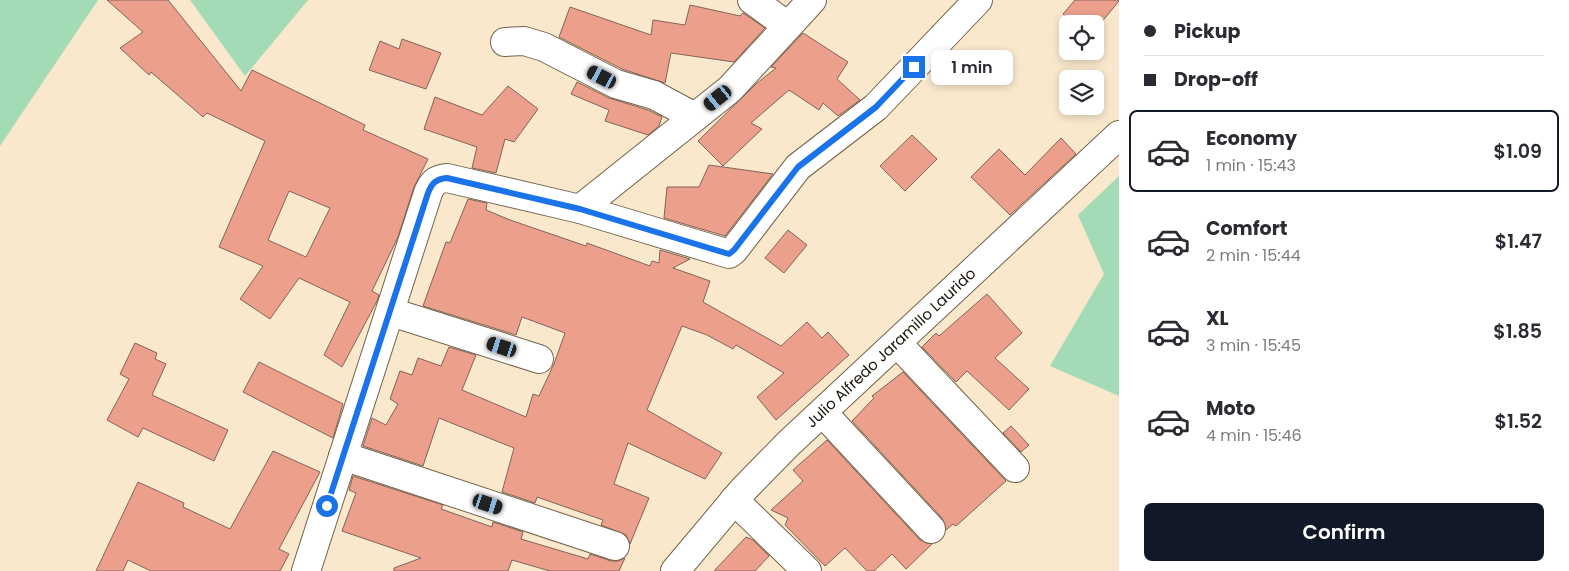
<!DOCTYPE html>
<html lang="en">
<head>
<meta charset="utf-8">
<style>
  :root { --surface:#fff; --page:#f2f2f3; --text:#2b2b33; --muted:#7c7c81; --line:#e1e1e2; --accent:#111827 }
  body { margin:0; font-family:Poppins,sans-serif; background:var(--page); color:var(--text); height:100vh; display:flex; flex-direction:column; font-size:19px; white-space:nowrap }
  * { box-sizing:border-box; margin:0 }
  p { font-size:16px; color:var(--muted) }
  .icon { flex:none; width:28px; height:28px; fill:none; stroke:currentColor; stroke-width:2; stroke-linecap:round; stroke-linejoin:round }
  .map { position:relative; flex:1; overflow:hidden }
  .sheet { display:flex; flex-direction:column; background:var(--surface); width:450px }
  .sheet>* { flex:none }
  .guide { display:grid; align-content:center; height:110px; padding:0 25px; background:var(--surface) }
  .fabs { position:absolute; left:1059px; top:15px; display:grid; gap:10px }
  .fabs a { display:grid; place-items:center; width:45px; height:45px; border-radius:8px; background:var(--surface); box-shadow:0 2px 8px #0003; font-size:25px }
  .end { position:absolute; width:22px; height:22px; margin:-11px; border:6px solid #1a73e8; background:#fff; box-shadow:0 0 0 2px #fff }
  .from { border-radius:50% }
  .bubble { position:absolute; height:35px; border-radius:8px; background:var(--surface); box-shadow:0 2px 8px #0003; font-size:16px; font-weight:600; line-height:35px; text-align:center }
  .car { position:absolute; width:15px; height:30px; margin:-15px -8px; border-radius:6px; box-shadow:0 0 4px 1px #0007; background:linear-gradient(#222 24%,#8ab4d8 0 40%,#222 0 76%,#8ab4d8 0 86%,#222 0) }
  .guide b { display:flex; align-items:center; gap:18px; height:48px; font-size:19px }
  .guide b+b { border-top:1px solid var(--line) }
  .guide i { width:12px; height:12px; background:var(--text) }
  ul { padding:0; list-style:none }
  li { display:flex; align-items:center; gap:15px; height:82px; margin:0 10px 8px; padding:0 15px; border:2px solid transparent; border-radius:8px }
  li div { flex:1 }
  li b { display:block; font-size:19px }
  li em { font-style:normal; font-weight:600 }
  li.active { border-color:var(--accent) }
  li>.icon { width:45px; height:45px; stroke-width:1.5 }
  .primary-button { display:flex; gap:10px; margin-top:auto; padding:10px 25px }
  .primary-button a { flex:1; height:58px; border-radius:8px; background:var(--accent); color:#fff; font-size:20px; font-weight:600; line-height:58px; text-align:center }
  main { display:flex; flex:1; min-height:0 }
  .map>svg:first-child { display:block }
</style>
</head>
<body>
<main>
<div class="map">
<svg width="1119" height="571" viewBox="0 0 1119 571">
  <rect width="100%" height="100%" fill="#f9e8cc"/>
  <g fill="#a3dbb7">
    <polygon points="0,0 98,0 0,146"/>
    <polygon points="190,0 308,0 245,76"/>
    <polygon points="1119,176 1119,396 1050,366 1104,274 1078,215"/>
  </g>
  <g fill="#ec9f8b" stroke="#82635b" fill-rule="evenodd">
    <path d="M107 0H168L241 91 252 70 365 125 363 130 428 159 414 187 398 237 372 291 379 295 377 301 342 367 324 355 350 302 299 278 270 319 240 299 263 266 219 247 265 141 207 113 203 117 151 72 149 75 120 48 143 32ZM289 191 330 208 306 257 268 240Z"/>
    <polygon points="1075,0 1119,0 1119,1 1100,24 1075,24 1063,14"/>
    <polygon points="690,5 740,16 743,13 765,28 734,62 671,53 665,83 622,69 559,37 570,7 651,35 653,20 685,25"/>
    <polygon points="803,33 848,62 837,79 860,100 838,116 823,103 819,110 789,90 751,123 762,129 723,166 698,141 756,84 776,68 771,67"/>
    <polygon points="402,39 441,53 426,89 369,70 380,41 399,49"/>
    <polygon points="577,82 609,98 648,110 662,117 659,126 648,135 605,121 609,110 571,94"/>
    <polygon points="508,86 538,109 514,142 505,139 496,173 472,168 477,147 424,129 435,97 482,115"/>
    <polygon points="912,135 937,159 905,191 880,166"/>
    <polygon points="1061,138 1076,154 1010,215 971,177 999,149 1025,175"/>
    <polygon points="709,165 773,174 725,236 664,218 667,187 699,187"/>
    <polygon points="468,199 487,203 486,210 510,220 586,246 587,243 650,266 652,261 659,263 660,250 690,259 673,268 710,281 703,302 781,346 807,322 822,338 828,332 849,355 776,420 757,397 784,373 736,345 733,349 707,335 682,326 647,410 722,453 705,479 628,443 614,484 649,498 630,544 626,535 601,525 603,520 537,497 535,503 502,492 514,448 439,418 423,466 363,446 372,418 386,425 398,404 390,399 400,371 412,375 418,358 441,366 449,347 476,355 462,390 526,417 533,394 539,396 554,364 565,333 522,317 516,335 423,306 446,242 450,243"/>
    <polygon points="788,230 807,245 784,273 765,258"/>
    <polygon points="987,294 1022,333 995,358 1029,389 1009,410 967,371 956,382 922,347 936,333 939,336"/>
    <polygon points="135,343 157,353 155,359 166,364 152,395 228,430 214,461 143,428 138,437 107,420 129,379 120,374"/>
    <polygon points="259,362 343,404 333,438 243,392"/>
    <polygon points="903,372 1006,481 956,526 953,524 946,530 942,518 852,421 874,398 872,396"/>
    <polygon points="1011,426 1029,445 1021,452 1003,433"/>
    <polygon points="827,440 920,540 932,544 906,569 892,554 874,571 867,571 845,548 825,566 785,525 788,518 771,510 803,481 793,470"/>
    <polygon points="273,451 320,472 279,549 289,554 280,571 151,571 128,560 123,571 96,571 138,482 184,503 183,507 230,529"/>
    <polygon points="353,476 443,505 441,509 492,527 493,522 523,532 521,539 588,559 590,554 611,561 618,561 625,558 619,571 550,571 512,560 508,571 394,571 394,568 421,558 342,531 356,493 349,490"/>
    <polygon points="746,537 753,540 769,556 755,571 714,571"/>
  </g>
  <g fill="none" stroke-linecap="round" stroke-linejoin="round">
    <g stroke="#72634b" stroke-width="30">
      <g id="minor">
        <polyline points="752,0 788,26"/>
        <polyline points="505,42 524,41 544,47 616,84 654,95 695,117"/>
        <polyline points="580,209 730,89 812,0"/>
        <polyline points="391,312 539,359"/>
        <polyline points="897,343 1015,468"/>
        <polyline points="823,413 931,529"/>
        <polyline points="343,456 615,546"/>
        <polyline points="734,500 807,571"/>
        <path d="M306 571 428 193C432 183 436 179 447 178L580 209 729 254 734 250 798 167 876 107 978 0"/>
        <path id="s1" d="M675 571 743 490 788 444 1119 135"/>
      </g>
    </g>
    <use href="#minor" stroke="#fff" stroke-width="28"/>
  </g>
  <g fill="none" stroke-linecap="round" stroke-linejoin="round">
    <path stroke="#1a73e8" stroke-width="6" d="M327 506 428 193C432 183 436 179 447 178L580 209 729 254 734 250 798 167 876 107 914 67"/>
  </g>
  <g text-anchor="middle" stroke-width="4" stroke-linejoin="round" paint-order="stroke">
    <g font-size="15" fill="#1b150b" stroke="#f9e8cc">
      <text dy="5" stroke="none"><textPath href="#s1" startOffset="311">Julio Alfredo Jaramillo Laurido</textPath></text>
    </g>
  </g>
</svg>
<div class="fabs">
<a><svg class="icon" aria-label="locate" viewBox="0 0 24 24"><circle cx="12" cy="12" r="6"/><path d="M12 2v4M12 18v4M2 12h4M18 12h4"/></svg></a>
<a><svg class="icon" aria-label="layers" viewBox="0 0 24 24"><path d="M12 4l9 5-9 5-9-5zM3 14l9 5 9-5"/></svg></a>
</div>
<i class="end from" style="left:327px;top:506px"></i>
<i class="end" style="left:914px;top:67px"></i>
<div class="bubble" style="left:931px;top:50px;width:82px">1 min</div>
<i class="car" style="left:602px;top:77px;rotate:297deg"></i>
<i class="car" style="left:718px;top:98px;rotate:231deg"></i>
<i class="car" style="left:502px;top:347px;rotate:288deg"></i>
<i class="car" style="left:488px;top:504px;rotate:108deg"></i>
</div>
<section class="sheet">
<div class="guide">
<b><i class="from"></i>Pickup</b>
<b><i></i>Drop-off</b>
</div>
<ul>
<li class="active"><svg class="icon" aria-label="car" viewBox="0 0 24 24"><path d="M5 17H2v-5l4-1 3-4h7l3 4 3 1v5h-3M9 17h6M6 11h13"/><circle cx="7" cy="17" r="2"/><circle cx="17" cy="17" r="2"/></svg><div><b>Economy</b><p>1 min · 15:43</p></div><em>$1.09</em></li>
<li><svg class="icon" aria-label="car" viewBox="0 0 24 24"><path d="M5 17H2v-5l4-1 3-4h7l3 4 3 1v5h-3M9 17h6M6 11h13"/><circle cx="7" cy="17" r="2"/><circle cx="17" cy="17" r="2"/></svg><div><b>Comfort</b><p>2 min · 15:44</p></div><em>$1.47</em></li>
<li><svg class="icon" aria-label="car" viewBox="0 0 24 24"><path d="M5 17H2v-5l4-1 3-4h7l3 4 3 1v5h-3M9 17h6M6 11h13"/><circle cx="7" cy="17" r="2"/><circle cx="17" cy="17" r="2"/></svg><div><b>XL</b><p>3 min · 15:45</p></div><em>$1.85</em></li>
<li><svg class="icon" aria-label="car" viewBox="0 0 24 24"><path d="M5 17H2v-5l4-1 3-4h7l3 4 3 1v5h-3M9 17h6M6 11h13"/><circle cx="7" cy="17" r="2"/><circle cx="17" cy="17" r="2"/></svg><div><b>Moto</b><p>4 min · 15:46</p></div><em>$1.52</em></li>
</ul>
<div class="primary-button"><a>Confirm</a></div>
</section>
</main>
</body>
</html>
